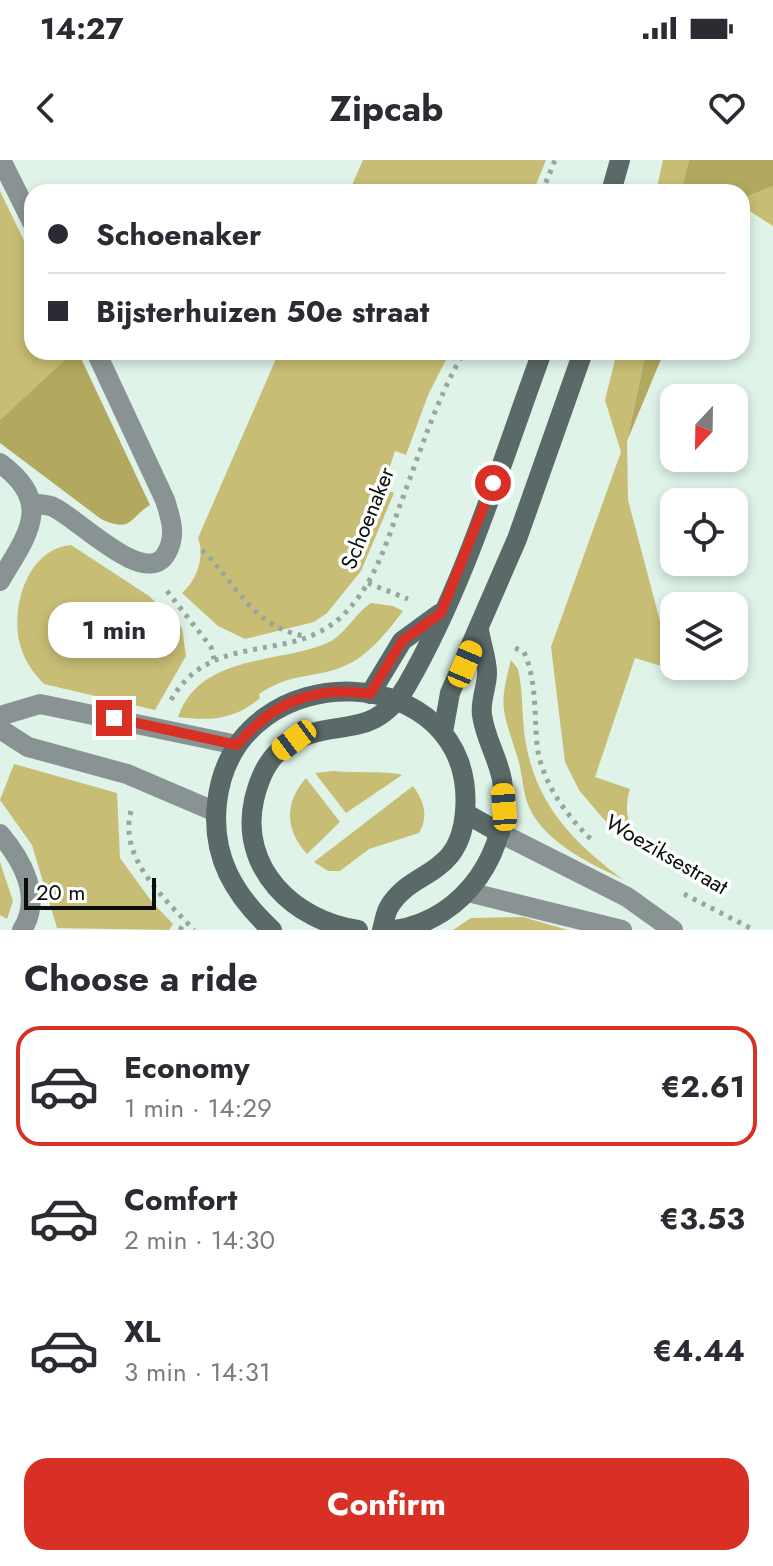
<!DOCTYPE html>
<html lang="en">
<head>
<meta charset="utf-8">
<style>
  :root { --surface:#fff; --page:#f7f7f7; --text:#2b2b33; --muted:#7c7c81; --line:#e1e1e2; --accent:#d93025 }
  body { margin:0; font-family:Jost,sans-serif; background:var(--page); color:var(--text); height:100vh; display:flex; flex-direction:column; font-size:30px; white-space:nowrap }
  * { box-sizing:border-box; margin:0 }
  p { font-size:26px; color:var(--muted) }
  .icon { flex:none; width:44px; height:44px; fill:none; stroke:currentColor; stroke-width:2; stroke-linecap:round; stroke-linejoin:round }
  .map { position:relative; height:770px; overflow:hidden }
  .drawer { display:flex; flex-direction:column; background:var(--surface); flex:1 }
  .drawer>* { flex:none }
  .hud { position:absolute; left:24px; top:24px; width:726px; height:176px; border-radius:24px; box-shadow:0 4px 12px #0003; display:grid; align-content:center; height:176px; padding:0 24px; background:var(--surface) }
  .needle { width:52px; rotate:202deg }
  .controls { position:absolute; left:660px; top:224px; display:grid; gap:16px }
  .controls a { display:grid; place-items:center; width:88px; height:88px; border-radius:16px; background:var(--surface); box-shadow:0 4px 12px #0003; font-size:40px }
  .scale { position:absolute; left:24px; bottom:20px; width:132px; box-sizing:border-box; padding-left:8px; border:4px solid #09100c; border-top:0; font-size:22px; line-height:28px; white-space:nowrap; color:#09100c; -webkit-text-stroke:6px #fff; paint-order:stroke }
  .end { position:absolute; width:36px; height:36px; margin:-18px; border:10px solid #d93025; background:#fff; box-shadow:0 0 0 4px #fff }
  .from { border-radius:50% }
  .bubble { position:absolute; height:56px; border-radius:24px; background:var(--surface); box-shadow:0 4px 12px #0003; font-size:26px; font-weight:700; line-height:56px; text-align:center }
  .car { position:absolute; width:24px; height:48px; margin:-24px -12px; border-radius:10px; box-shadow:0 0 6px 2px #0007; background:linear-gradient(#f5c518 24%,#345 0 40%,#f5c518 0 76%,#345 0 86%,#f5c518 0) }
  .hud b { display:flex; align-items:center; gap:28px; height:76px; font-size:30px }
  .hud b+b { border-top:2px solid var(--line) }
  .hud i { width:20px; height:20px; background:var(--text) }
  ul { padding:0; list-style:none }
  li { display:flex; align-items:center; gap:24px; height:120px; margin:0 16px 12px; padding:0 8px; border:4px solid transparent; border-radius:24px }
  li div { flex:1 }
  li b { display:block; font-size:30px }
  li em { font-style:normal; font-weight:700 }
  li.current { border-color:var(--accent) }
  li>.icon { width:72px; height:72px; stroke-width:1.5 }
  h2 { padding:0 24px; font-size:36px; line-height:96px }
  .cta { display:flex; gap:16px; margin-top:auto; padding:16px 24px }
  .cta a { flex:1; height:92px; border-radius:24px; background:var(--accent); color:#fff; font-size:32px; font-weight:700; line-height:92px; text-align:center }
  .status { display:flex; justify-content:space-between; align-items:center; height:56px; padding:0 40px; background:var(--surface); direction:ltr }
  .status svg { height:22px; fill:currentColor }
  header { display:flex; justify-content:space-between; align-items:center; height:104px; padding:0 24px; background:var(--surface); font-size:36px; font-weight:700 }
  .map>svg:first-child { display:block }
</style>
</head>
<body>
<div class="status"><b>14:27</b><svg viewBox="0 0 49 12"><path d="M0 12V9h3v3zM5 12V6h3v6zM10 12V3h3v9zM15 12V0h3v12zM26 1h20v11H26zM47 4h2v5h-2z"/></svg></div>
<header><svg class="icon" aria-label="back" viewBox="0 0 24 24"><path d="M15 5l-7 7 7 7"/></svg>Zipcab<svg class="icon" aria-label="heart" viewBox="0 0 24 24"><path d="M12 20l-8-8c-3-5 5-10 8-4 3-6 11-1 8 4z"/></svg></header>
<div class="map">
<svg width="773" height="770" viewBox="0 0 773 770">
  <rect width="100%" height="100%" fill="#dff3e8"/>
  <g fill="#c7bd74">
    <polygon points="363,0 546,0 533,32 349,32"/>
    <polygon points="663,0 689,0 681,32 656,32"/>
    <polygon points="773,26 773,66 742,46 742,39"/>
    <polygon points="0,31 32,97 32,192 73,192 0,260"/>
    <path d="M279 192H450L428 235 406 295 395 291 383 328 394 333 361 411 327 453 314 462 245 479 218 466 182 433C197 420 205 397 198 378Z"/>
    <path d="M617 192H646L627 281 628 340 670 499 664 507 635 498 595 617 630 629C621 658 633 674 652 695L616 672 600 655 579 630 565 602 551 487 621 292 605 240Z"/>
    <path d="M71 385 149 436 182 468 186 496 155 550 44 524C32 512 22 497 19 480 12 442 29 389 71 385Z"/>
    <path d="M371 443 393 446 403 451C386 474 365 500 337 509 307 518 287 515 259 534L260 538C234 560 211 561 178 557 200 495 273 504 325 484 345 476 354 454 371 443Z"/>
    <path d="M511 500 518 509C524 536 521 563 527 589 539 648 577 686 624 720 588 702 539 681 526 639 522 625 522 610 517 596 503 550 498 549 511 500Z"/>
    <polygon points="14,604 117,633 120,698 152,742 173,764 169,770 57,768 32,685 0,640"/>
    <path d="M333 611C349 613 392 611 402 615L346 653 315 613Z"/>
    <path d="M306 618 340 662 307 694C285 670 284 643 306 618Z"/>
    <path d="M413 626C424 641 429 657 419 673L369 689 340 711H328L314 702Z"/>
    <polygon points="0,702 13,741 7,759 0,755"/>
    <polygon points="523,757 568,770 453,770 471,758"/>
  </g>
  <g fill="#b2a95f">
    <polygon points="689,0 773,0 773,26 742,39 742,32 681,32"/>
    <path d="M73 192H78L150 345C128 359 132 373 101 359L0 283V260Z"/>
    <polygon points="646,192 664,192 627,281"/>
  </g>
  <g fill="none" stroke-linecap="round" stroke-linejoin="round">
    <g stroke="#97a79e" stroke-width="5" stroke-dasharray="4 6" stroke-linecap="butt">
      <polyline points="542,32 555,0"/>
      <path d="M202 390C238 425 250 465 304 476"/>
      <polyline points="368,423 408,439"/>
      <polyline points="167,431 211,487 214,499"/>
      <path d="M515 488 524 492C537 522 534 553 537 585 541 621 567 657 593 681"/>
      <path d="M171 540C212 469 289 505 341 457 373 427 386 385 400 345 420 293 436 240 464 192"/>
      <path d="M131 651C118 698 165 739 194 770"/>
      <polyline points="684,734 754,770"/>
      <polyline points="180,770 185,761"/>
    </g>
    <path stroke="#8a9393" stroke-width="20" d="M0 674C22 700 43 737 22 770"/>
    <g stroke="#8a9393" stroke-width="20">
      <polyline points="1,0 32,62"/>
      <path d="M0 303C55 343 27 375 0 421"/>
      <path d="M33 343C38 344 46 345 51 346 74 354 145 430 166 394 177 376 171 359 165 340L96 192"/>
      <polyline points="0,556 40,544 237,585"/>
      <polyline points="0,569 28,587 127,614 216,652"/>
      <polyline points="500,673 627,737 673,770"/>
      <polyline points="468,732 622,770"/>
    </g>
    <g stroke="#5b6968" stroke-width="20">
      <polyline points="611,32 620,0"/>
      <polyline points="370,534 402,481 439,454"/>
      <polyline points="443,572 450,533 517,379 583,192"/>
      <polyline points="465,653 500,673"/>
      <path d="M272 770C234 735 211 696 217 643 234 488 478 498 465 652 460 718 411 709 389 747 385 754 384 763 382 770"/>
      <path d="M358 770C294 761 239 708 254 640 258 623 265 604 278 592 327 550 370 589 407 525 466 422 501 303 542 192"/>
      <path d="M395 770C465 760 513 688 502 620 498 598 485 578 482 555 480 540 487 527 487 513 487 499 481 484 479 470"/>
    </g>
  </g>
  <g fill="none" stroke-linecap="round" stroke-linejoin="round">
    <path stroke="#d93025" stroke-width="10" d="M114 558 237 585C273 542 315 525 370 534L402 481 441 453 493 323"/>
  </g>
  <g text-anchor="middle" stroke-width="7" stroke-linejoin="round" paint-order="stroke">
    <g font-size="22" fill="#09100c" stroke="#fff">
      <text transform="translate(367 358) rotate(-68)" y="8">Schoenaker</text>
      <text transform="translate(667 694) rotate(30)" y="8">Woeziksestraat</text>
    </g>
  </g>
</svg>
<div class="controls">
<a><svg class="needle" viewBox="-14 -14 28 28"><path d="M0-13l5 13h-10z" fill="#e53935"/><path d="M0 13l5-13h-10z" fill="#7c7c81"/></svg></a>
<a><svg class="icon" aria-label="locate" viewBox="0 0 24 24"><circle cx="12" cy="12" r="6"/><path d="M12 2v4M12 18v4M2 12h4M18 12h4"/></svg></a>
<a><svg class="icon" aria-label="layers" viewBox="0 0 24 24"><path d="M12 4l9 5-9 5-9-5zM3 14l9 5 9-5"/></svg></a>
</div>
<div class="scale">20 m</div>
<i class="end from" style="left:493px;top:323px"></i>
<i class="end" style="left:114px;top:558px"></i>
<div class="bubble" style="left:48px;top:442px;width:132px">1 min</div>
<i class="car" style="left:465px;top:504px;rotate:23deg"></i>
<i class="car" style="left:294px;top:580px;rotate:233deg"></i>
<i class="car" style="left:504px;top:647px;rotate:356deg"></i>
<div class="hud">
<b><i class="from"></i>Schoenaker</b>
<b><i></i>Bijsterhuizen 50e straat</b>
</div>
</div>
<section class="drawer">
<h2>Choose a ride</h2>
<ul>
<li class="current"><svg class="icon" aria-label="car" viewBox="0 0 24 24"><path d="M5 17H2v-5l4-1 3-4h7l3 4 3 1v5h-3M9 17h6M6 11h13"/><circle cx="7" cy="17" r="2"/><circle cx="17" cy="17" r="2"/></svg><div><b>Economy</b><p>1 min · 14:29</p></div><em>€2.61</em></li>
<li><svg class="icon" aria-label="car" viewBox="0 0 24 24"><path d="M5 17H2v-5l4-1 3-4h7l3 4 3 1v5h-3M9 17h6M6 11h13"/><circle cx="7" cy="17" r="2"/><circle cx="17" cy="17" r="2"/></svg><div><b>Comfort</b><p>2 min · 14:30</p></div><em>€3.53</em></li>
<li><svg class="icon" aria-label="car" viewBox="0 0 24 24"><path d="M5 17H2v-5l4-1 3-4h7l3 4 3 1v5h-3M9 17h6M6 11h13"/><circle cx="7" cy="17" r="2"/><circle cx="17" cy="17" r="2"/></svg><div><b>XL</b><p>3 min · 14:31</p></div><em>€4.44</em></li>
</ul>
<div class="cta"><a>Confirm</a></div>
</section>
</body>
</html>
